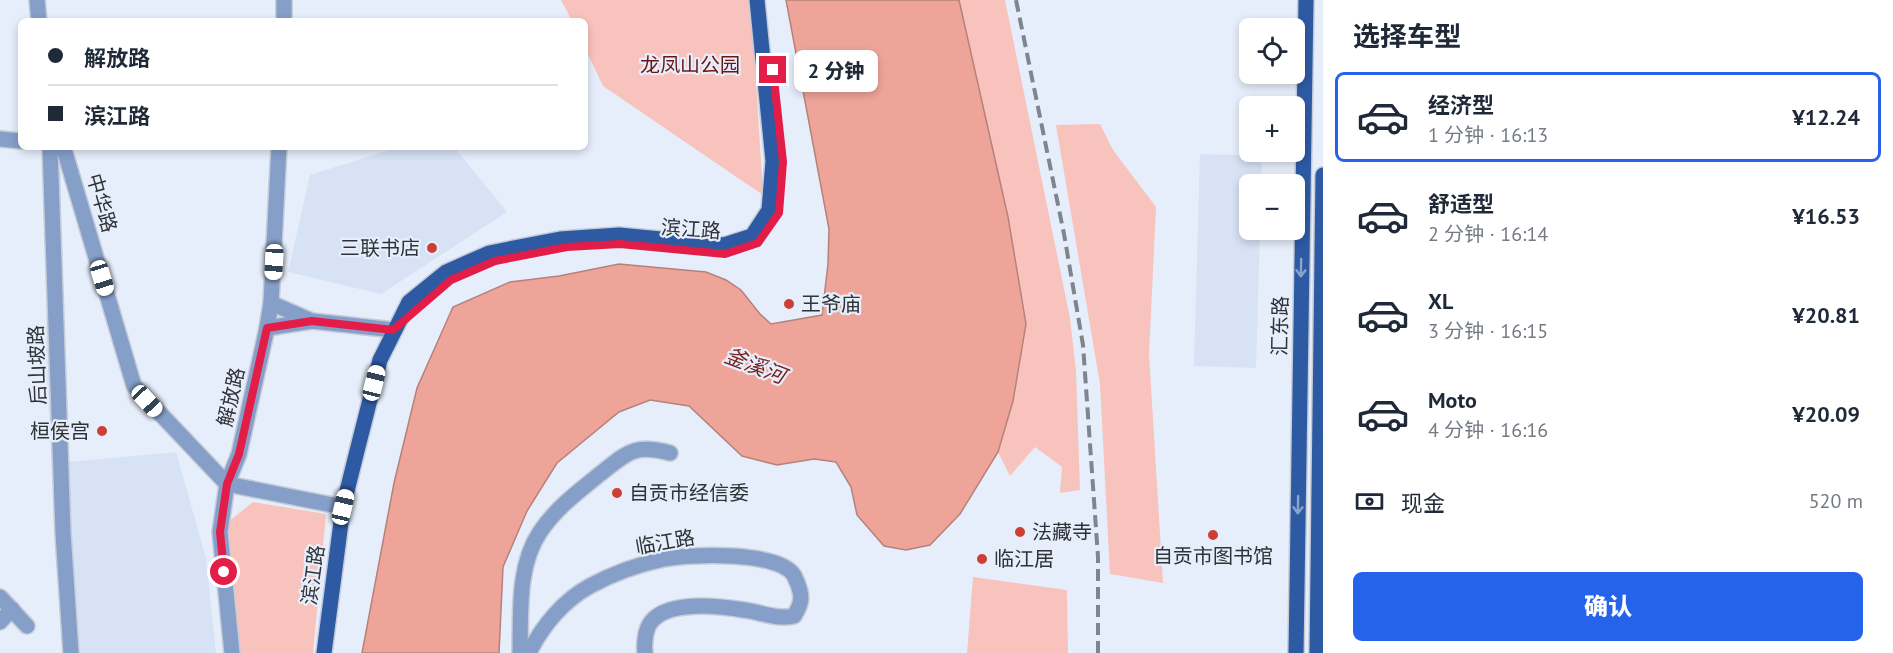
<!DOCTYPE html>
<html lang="zh">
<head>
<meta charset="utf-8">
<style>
  :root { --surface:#fff; --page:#f6f6f7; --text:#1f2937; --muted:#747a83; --line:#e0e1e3; --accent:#2563eb }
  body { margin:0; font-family:"PT Sans","Noto Sans SC",sans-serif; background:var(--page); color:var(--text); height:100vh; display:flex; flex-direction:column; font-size:22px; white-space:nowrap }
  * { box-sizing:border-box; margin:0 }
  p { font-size:20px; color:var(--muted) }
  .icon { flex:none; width:33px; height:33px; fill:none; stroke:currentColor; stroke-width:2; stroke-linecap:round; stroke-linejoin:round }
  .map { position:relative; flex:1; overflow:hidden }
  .side { display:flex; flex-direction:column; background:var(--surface); width:570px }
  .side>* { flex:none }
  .hud { position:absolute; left:18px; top:18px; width:570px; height:132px; border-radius:9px; box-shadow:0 3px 9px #0003; display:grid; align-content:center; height:132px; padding:0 30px; background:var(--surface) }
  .controls { position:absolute; left:1239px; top:18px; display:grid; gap:12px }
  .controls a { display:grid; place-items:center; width:66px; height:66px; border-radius:9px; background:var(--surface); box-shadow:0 3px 9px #0003; font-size:30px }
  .end { position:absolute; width:27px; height:27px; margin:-14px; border:8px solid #e11d48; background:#fff; box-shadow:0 0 0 3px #fff }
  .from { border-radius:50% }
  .bubble { position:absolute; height:42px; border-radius:9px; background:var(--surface); box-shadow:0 3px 9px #0003; font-size:20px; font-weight:800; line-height:42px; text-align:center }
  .car { position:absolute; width:18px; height:36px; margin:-18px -9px; border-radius:8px; box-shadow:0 0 4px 2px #0007; background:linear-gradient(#fff 24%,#345 0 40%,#fff 0 76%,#345 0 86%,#fff 0) }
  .hud b { display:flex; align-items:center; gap:21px; height:57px; font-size:22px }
  .hud b+b { border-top:2px solid var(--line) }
  .hud i { width:15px; height:15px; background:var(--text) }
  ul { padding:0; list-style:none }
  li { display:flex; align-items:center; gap:18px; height:90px; margin:0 12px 9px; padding:0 18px; border:3px solid transparent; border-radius:9px }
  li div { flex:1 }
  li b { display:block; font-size:22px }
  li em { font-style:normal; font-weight:800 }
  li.current { border-color:var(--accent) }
  li>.icon { width:54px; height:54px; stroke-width:1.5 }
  h2 { padding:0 30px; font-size:27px; line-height:72px }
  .pay { display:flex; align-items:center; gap:15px; height:66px; padding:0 30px; font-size:22px }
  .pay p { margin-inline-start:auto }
  .action { display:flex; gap:12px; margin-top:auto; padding:12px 30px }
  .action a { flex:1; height:69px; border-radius:9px; background:var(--accent); color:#fff; font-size:24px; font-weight:800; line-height:69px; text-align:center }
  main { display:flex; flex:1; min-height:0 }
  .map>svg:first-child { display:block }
</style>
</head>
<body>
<main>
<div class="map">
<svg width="1323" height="653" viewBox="0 0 1323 653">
  <rect width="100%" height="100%" fill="#e6eefb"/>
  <g fill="#d7e2f5">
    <polygon points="399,147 454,147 507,212 381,294 288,272 310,175"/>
    <polygon points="1200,154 1262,156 1261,184 1250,184 1250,230 1260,230 1256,368 1194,366"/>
    <polygon points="47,170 61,171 61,289 65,403 69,462 176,452 206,558 216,653 63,653 46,364"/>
  </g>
  <g fill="#f8c3bc">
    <polygon points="561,0 751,0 763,195 603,86 585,48 585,21 572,21"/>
    <polygon points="959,0 1005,0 1070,318 1076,371 1080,490 1060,493 1062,467 1035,447 1010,476 998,452 1013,401 1026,324 1008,217"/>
    <polygon points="1100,124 1113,150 1156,207 1149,354 1163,583 1110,574 1100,384 1056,125"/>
    <polygon points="253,502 326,514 313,653 240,653 228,522"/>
    <polygon points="973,577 1067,590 1068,653 967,653"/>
  </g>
  <polygon fill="#efa499" stroke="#b5827b" stroke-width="1.5" points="786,0 959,0 1008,217 1026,324 1013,401 998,452 960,514 930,545 906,550 884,546 857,515 851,487 836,462 814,459 777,465 742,456 689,406 650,400 619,412 557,463 527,511 503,567 499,653 362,653 394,483 417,388 453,307 510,282 559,276 619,264 706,272 726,280 741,290 760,314 771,324 822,315 828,264 829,229"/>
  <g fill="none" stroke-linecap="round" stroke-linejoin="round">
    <g stroke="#c5ccd8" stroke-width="18">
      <g id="minor">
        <polyline points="37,0 39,21"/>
        <polyline points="284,21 284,0"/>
        <polyline points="0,139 21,141"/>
        <polyline points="50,147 63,533 71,653"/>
        <polyline points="59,147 64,149 134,386 227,484 343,507"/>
        <polyline points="312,321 394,330"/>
        <polyline points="267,328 312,321 271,303"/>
        <polyline points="0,597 27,626"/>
        <polyline points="0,622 12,609"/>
        <polyline points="232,653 220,532 227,484 239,454 267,328 271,303 279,147"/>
        <path d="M520 653C521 613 517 566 540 532 556 508 578 492 600 474 627 453 634 443 670 453"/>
        <path d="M529 653C542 626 564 600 590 586 612 574 640 564 664 559 690 554 776 551 793 574 795 576 795 579 797 582 803 597 802 603 794 616 777 620 761 612 744 610 719 606 668 600 651 622 645 630 644 644 645 653"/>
      </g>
    </g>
    <g stroke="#c5ccd8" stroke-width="18">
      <g id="major">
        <polyline points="324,653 343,507 357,451 380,360 409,302 446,272 489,253 560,239 619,235 724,245 752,236 769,210 773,161 757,0"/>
        <polyline points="1296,653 1306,0"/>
        <polyline points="1317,653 1323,175"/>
      </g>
    </g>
    <use href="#minor" stroke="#859fc9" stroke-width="15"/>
    <use href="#major" stroke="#2e5aa4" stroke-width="15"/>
    <polyline stroke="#7f858d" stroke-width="4" stroke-dasharray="12 6" stroke-linecap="butt" points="1016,0 1064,234 1083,345 1098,557 1098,653"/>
  </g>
  <defs><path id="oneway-shaft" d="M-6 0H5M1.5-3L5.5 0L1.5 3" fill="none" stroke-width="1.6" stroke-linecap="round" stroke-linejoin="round" transform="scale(1.5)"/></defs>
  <g stroke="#8aa4d0">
    <use href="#oneway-shaft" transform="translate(1301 268) rotate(91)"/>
    <use href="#oneway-shaft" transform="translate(1298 505) rotate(91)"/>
  </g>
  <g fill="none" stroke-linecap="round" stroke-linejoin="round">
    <polyline stroke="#e11d48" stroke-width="8" points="224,572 220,532 227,484 239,454 267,328 312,321 393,330 451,280 495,261 567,247 620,244 725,254 758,243 779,213 783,162 773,70"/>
  </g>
  <g fill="#cd3f36" stroke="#e6eefb" stroke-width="2">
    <circle cx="432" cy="248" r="6"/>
    <circle cx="789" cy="304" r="6"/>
    <circle cx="102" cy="431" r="6"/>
    <circle cx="617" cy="493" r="6"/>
    <circle cx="1020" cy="532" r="6"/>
    <circle cx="1213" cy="535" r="6"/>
    <circle cx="982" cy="559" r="6"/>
  </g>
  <g text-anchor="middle" stroke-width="4.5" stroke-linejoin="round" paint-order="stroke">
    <g font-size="20" fill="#6c1511" stroke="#e6eefb">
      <text x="690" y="72">龙凤山公园</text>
    </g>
    <g font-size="20" fill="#2f3236" stroke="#e6eefb">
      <text transform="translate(102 203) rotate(74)" y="7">中华路</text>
      <text transform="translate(691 229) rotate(4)" y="7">滨江路</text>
      <text transform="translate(1280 326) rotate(-89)" y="7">汇东路</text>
      <text transform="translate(37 365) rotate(-92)" y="7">后山坡路</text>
      <text transform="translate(231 397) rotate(-77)" y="7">解放路</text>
      <text transform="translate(665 542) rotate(-10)" y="7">临江路</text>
      <text transform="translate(313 575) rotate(-82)" y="7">滨江路</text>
    </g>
    <g font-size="20" fill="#2f3236" stroke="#e6eefb" text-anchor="start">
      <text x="420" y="255" text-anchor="end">三联书店</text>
      <text x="801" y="311">王爷庙</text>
      <text x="90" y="438" text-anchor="end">桓侯宫</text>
      <text x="629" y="500">自贡市经信委</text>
      <text x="1032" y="539">法藏寺</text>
      <text x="1213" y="563" text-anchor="middle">自贡市图书馆</text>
      <text x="994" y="566">临江居</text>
    </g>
    <g font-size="21" font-style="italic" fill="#7b241e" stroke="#e6eefb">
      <text transform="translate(755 366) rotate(21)" y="7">釜溪河</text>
    </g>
  </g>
</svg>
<div class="controls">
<a><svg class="icon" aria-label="locate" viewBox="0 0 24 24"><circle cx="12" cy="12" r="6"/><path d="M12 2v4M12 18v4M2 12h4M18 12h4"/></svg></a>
<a>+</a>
<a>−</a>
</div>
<i class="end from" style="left:224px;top:572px"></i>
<i class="end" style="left:773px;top:70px"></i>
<div class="bubble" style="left:794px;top:50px;width:84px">2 分钟</div>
<i class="car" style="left:274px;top:262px;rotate:183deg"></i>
<i class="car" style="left:102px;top:278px;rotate:163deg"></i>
<i class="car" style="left:374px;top:383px;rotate:14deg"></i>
<i class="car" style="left:147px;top:401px;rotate:137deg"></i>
<i class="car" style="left:343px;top:507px;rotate:13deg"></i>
<div class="hud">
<b><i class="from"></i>解放路</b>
<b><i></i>滨江路</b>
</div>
</div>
<section class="side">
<h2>选择车型</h2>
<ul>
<li class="current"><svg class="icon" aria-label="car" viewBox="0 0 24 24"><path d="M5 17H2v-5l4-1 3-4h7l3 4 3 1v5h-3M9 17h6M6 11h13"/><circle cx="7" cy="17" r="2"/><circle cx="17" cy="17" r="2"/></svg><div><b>经济型</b><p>1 分钟 · 16:13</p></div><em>¥12.24</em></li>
<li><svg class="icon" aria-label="car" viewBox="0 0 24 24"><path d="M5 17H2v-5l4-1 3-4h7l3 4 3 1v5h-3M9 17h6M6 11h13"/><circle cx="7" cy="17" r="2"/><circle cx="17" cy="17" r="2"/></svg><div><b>舒适型</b><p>2 分钟 · 16:14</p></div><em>¥16.53</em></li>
<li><svg class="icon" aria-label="car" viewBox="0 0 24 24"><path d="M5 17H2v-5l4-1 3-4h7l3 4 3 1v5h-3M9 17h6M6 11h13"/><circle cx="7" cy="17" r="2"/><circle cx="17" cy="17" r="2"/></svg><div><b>XL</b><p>3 分钟 · 16:15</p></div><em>¥20.81</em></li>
<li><svg class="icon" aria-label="car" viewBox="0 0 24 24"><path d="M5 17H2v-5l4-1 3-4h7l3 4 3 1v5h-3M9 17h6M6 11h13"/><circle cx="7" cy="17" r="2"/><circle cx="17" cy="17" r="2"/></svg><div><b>Moto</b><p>4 分钟 · 16:16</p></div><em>¥20.09</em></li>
</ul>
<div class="pay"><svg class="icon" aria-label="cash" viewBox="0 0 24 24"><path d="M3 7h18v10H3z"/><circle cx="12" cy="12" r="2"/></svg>现金<p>520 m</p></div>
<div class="action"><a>确认</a></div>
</section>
</main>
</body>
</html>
